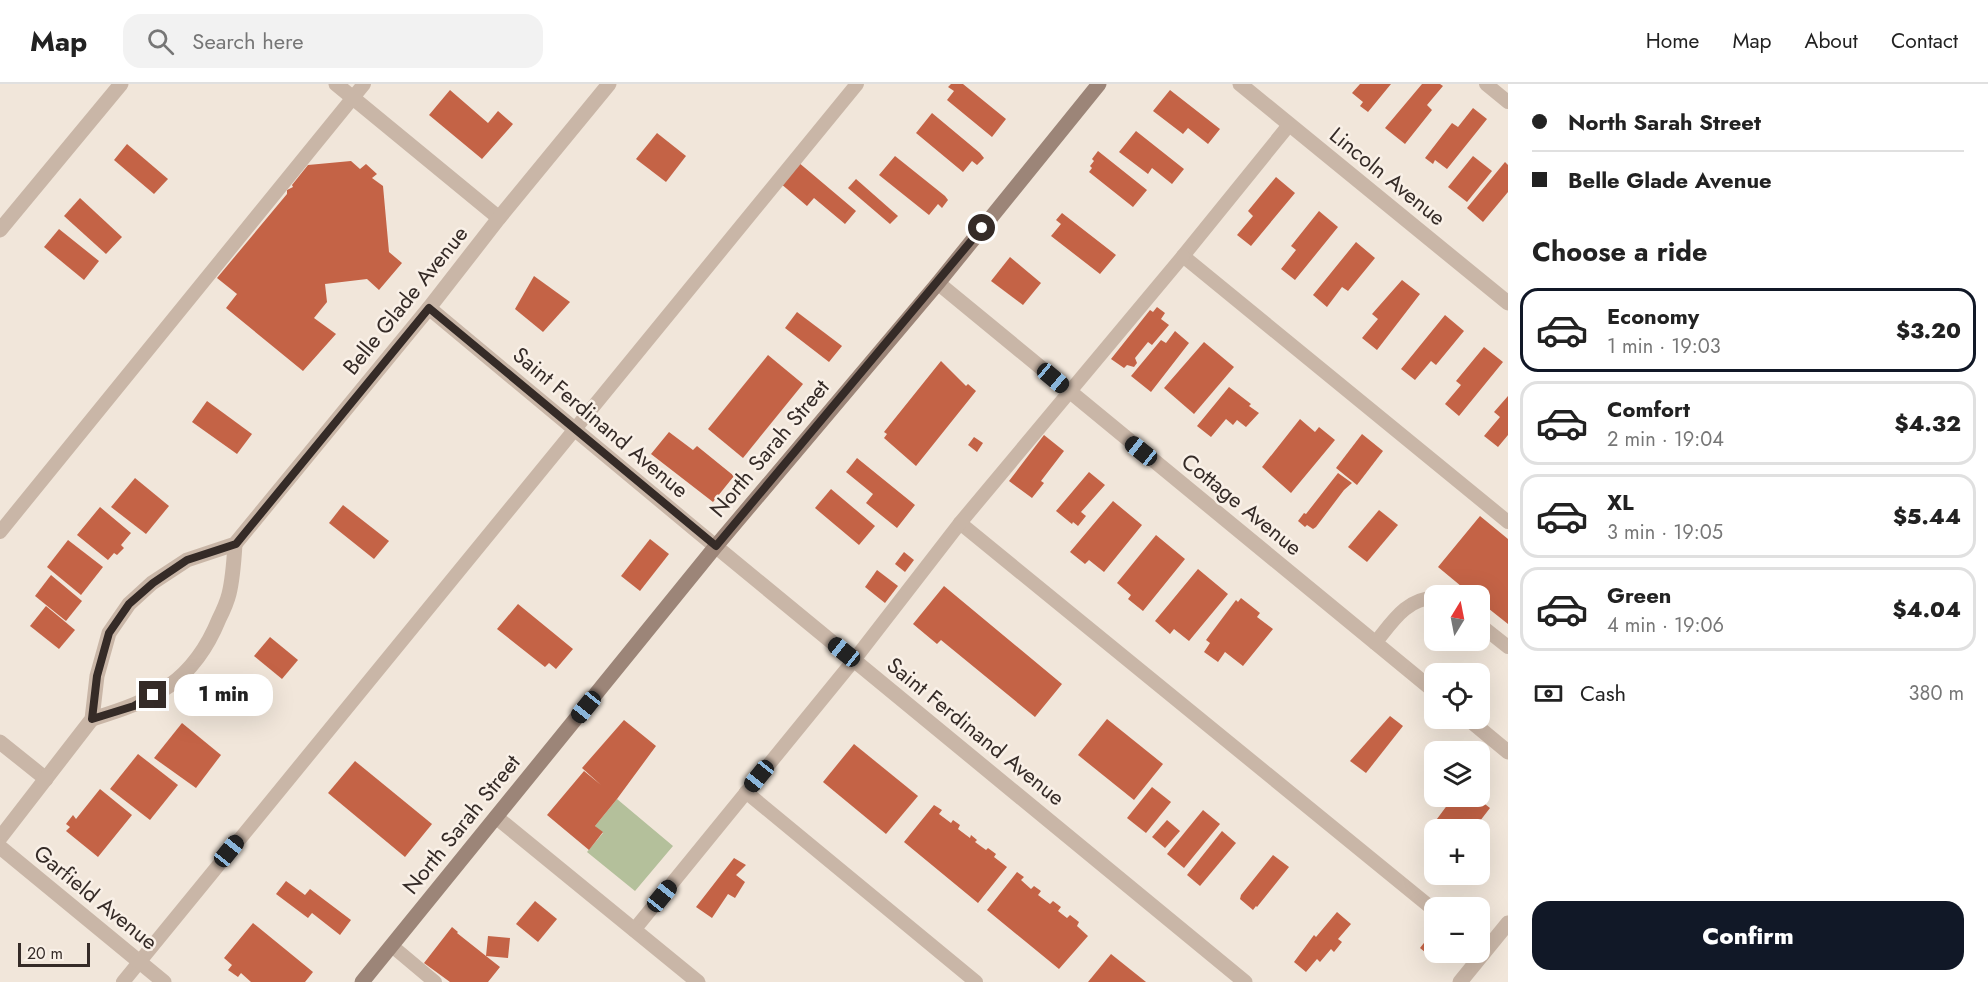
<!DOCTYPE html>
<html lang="en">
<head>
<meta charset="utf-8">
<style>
  :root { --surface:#fff; --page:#f2f2f2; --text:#222; --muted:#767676; --line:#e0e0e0; --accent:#111827 }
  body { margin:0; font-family:Jost,sans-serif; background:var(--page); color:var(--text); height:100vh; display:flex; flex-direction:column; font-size:22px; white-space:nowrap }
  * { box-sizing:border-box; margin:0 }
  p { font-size:20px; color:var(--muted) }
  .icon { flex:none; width:33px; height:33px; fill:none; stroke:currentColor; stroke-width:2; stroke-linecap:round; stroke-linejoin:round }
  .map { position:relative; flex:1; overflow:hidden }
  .details { display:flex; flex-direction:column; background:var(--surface); width:480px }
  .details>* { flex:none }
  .guide { display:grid; align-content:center; height:132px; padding:0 24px; background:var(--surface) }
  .needle { width:39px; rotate:10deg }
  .fabs { position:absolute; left:1424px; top:501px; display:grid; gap:12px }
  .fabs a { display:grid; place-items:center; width:66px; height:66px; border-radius:12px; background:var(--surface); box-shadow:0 6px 24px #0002; font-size:30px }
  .scale { position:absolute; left:18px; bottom:15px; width:72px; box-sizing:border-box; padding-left:6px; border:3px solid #352b27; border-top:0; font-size:16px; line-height:21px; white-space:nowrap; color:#352b27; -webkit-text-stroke:4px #f9f0e7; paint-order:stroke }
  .end { position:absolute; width:27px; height:27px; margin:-14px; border:8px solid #352b27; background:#fff; box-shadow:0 0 0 3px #fff }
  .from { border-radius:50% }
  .bubble { position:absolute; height:42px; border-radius:18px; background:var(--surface); box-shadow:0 6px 24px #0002; font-size:20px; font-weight:800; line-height:42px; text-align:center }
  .car { position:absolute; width:18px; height:36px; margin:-18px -9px; border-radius:8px; box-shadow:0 0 4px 2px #0007; background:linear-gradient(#222 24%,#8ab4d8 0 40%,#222 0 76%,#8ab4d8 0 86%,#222 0) }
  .guide b { display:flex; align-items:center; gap:21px; height:57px; font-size:22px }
  .guide b+b { border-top:2px solid var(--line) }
  .guide i { width:15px; height:15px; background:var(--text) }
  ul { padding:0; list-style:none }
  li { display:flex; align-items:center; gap:18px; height:84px; margin:0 12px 9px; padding:0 12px; border:3px solid var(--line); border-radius:18px }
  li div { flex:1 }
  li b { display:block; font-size:22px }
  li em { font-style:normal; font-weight:800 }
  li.selected { border-color:var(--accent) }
  li>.icon { width:54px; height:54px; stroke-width:1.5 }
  h2 { padding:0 24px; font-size:27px; line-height:72px }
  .pay { display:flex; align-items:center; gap:15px; height:66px; padding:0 24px; font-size:22px }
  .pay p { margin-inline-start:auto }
  .action { display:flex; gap:12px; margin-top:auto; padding:12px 24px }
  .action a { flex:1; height:69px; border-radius:18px; background:var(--accent); color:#fff; font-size:24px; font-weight:800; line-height:69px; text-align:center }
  header { display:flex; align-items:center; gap:36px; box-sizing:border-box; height:84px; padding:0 30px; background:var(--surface); border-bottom:2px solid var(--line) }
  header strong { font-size:28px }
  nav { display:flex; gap:33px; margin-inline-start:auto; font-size:21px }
  .search { width:420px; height:54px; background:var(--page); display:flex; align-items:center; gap:15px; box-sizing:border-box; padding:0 21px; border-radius:18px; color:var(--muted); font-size:22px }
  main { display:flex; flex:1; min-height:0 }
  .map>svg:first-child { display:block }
</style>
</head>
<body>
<header>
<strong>Map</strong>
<div class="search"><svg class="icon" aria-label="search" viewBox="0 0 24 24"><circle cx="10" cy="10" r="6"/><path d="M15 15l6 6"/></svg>Search here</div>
<nav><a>Home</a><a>Map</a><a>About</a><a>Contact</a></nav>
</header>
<main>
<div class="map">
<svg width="1508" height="898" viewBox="0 0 1508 898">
  <rect width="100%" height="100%" fill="#f1e6da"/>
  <polygon fill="#b4c09b" points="617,715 673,762 635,807 587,768 603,749 595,742"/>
  <g fill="#c46346">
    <polygon points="951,0 963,0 1006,35 992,53 947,16 954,7 948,3"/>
    <polygon points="1360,0 1391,0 1368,28 1360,22 1363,18 1352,9"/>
    <polygon points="1422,0 1440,0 1443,2 1427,21 1432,26 1405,60 1385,44"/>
    <polygon points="450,6 488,39 498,27 513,40 482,75 429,31"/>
    <polygon points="1170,6 1220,45 1208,60 1188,44 1183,50 1153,27"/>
    <polygon points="1473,24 1487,35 1447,85 1435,76 1433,80 1425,74 1452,39 1458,43"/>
    <polygon points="932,29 980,69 984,74 977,81 972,77 963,88 916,49"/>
    <polygon points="1136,47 1184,85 1172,100 1152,84 1148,90 1119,68"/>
    <polygon points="657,49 686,72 666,98 636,75"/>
    <polygon points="127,60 168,95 154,110 114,76"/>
    <polygon points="1098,67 1147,106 1133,123 1089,88 1092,84 1090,82 1094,77 1092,75"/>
    <polygon points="895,72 945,112 948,116 942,124 938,120 929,131 879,91"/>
    <polygon points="1473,72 1492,87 1467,118 1448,103"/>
    <polygon points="351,77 360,85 366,80 377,90 372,94 383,102 389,168 402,179 379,206 367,195 325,200 327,218 314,234 336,250 303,287 226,224 237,210 217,194 287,110 287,106 293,103 292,101 308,81"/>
    <polygon points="798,78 856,127 845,140 814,114 807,122 780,99"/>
    <polygon points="1505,78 1508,81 1508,108 1483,138 1467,124"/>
    <polygon points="1276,93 1295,109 1251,162 1237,151 1253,132 1248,127"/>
    <polygon points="856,95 898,132 890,140 848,104"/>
    <polygon points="80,114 122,153 106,170 64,132"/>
    <polygon points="1319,127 1338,143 1295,196 1281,185 1296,166 1291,162"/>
    <polygon points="1062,129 1116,171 1100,190 1051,152 1061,140 1056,136"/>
    <polygon points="59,145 99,177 84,196 44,163"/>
    <polygon points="1356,158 1375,174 1348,207 1342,203 1327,223 1313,211"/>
    <polygon points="1010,173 1041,199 1023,221 991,197"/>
    <polygon points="534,192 570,218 543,248 515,225"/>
    <polygon points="1402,196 1420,210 1377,266 1362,254 1378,235 1372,230"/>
    <polygon points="1157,223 1165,229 1161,235 1169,241 1152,261 1148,258 1135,274 1137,279 1134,283 1127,281 1124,284 1111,275 1150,226 1153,228"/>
    <polygon points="797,228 842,262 829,278 785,244"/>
    <polygon points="1445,231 1464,247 1436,281 1431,277 1415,296 1401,285"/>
    <polygon points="1175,247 1189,259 1151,308 1131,292 1161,256 1166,259"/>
    <polygon points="1204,258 1234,283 1194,330 1164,304"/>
    <polygon points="1484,263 1503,278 1459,332 1445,320 1461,301 1456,297"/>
    <polygon points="768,271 803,300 743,374 708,345"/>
    <polygon points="941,277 966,302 968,300 976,307 916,382 884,354 887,350 884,348"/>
    <polygon points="1229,303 1251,320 1249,322 1259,329 1246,343 1237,336 1233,341 1226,335 1211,353 1197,342"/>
    <polygon points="1508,312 1508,351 1498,363 1484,352 1500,333 1494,328"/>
    <polygon points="207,317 252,350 237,370 192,338"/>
    <polygon points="1300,335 1315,348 1319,343 1335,356 1291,409 1262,383"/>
    <polygon points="669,348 693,366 697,362 734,392 713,418 651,370"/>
    <polygon points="1362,350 1383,367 1357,401 1336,384"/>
    <polygon points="1044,351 1064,367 1041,397 1044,399 1032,414 1009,397"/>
    <polygon points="974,353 983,359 977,368 968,361"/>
    <polygon points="857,374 915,421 897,444 866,419 873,410 846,388"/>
    <polygon points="1089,388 1105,401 1081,428 1086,432 1078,442 1073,438 1072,440 1056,427"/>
    <polygon points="1338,389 1352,399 1344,406 1316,443 1313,445 1307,441 1305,443 1298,437 1304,429 1306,430"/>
    <polygon points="135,394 169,422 146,450 111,423"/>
    <polygon points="831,405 875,442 859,461 815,424"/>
    <polygon points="1113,417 1142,441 1104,488 1089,476 1085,480 1070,468"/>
    <polygon points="343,421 389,457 374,475 329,439"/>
    <polygon points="100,423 131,449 121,461 124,464 117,471 114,469 108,476 77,451"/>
    <polygon points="1379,426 1398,441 1367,478 1348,463"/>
    <polygon points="1480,432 1508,455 1508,540 1479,517 1479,512 1473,512 1438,483"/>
    <polygon points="1156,451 1185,475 1143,527 1128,515 1131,511 1117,499"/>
    <polygon points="650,455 669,470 640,507 621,492"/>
    <polygon points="68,456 103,483 81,511 47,483"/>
    <polygon points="904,468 914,476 905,488 895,480"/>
    <polygon points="1198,485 1228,510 1189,557 1174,545 1170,550 1155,537"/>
    <polygon points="877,486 898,502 885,519 865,503"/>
    <polygon points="51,491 82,517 66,537 35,512"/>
    <polygon points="944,502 1062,600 1035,633 941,556 937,560 913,540"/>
    <polygon points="1241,514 1260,529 1257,533 1273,545 1243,582 1225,568 1218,578 1204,568 1210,559 1206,556 1236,516 1238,518"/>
    <polygon points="518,520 573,565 556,585 549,579 545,583 497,545"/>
    <polygon points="46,522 75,546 59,565 30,542"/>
    <polygon points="270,553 298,576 282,595 254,572"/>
    <polygon points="1390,632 1403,642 1366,689 1350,677"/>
    <polygon points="1107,635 1163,680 1134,716 1078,671"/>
    <polygon points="624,636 656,662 617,715 595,742 603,748 589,766 547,731 584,687 601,701 582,684"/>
    <polygon points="182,639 221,671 196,704 154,674"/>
    <polygon points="854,660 918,712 886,750 823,698"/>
    <polygon points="138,670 178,701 150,736 110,705"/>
    <polygon points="355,677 432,740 405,773 328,709"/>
    <polygon points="1152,703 1171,718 1146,749 1127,734"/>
    <polygon points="100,705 132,731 98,773 66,747 70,743 66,740 73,731 76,735"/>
    <polygon points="1479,709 1484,713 1481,717 1490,724 1473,746 1442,746 1434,739 1454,712 1479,712"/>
    <polygon points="934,721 942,726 939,730 951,739 953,736 960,741 958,745 970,754 971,751 977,756 975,758 986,766 988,764 996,770 994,773 1007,783 978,819 904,758"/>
    <polygon points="1203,726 1220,740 1184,784 1167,770"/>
    <polygon points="1167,736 1180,747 1165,764 1152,753"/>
    <polygon points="1222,747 1236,759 1200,802 1187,791"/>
    <polygon points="1273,771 1289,783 1257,823 1256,822 1253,826 1240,815 1241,811"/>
    <polygon points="734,774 746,781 736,791 745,798 735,814 728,810 712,834 696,823"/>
    <polygon points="1017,788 1024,793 1021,796 1031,805 1034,802 1041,807 1038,811 1050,820 1053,817 1061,823 1058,827 1067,834 1070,831 1079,838 1077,842 1088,852 1059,885 987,826"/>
    <polygon points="286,797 305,811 310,805 351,836 340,851 312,829 308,834 276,810"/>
    <polygon points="535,817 557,835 538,858 516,840"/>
    <polygon points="1337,828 1351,840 1338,855 1342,858 1334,868 1331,865 1320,878 1317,875 1306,888 1294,878 1314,851 1316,853"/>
    <polygon points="253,839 313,888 305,898 251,898 241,889 238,893 228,886 232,881 224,874"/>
    <polygon points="452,843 458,848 457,849 486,872 488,852 510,854 508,874 486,872 500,883 488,898 450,898 424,879"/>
    <polygon points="1434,846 1434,868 1443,868 1436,877 1420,864"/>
    <polygon points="1111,870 1146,898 1088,898"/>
  </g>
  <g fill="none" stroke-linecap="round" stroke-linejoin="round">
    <g stroke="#c9b6a7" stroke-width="14">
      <polyline points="1486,0 1508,18"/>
      <polyline points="1289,41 1183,172 1508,438"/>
      <polyline points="960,439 1434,826"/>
      <polyline points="0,448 364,0"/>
      <polyline points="1479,540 1508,563"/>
      <path d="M1375 559C1391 540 1406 514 1434 514"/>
      <polyline points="746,708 976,898"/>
      <polyline points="634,846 854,576 960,439 1183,172"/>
      <polyline points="392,862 435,898"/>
      <polyline points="123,898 857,0"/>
    </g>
    <g stroke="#c9b6a7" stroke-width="15">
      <polyline points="336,0 499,134"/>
      <polyline points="1240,0 1508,219"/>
      <polyline points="0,146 121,0"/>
      <polyline points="938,199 1434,607"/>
      <polyline points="429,224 697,447 1245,898"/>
      <polyline points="1467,634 1508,668"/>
      <path d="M92 635C154 616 193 599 219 535 223 527 227 518 229 510 233 494 234 476 235 460"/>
      <polyline points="0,658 46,695"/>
      <polyline points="496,733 698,898"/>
      <polyline points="0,754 92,635 97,592 109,549 129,520 152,499 187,476 235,460 429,224 499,134 609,0"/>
      <polyline points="0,763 164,898"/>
      <polyline points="1460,898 1508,839"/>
    </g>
    <polyline stroke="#9c8578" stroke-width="15" points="362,898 716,462 938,199 1099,0"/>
  </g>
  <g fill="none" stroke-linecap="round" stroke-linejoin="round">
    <polyline stroke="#352b27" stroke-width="8" points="153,611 134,622 92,635 97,592 109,549 129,520 153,499 187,476 236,460 429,224 716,462 982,144"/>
  </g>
  <g text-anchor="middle" stroke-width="5" stroke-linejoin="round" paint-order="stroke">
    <g font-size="22" fill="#352b27" stroke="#f9f0e7">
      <text transform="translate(1388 92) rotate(39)" y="8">Lincoln Avenue</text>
      <text transform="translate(405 216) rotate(-51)" y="8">Belle Glade Avenue</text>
      <text transform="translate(601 338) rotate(40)" y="8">Saint Ferdinand Avenue</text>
      <text transform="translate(769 364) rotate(-50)" y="8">North Sarah Street</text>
      <text transform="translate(1242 420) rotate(39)" y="8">Cottage Avenue</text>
      <text transform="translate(976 647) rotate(39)" y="8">Saint Ferdinand Avenue</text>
      <text transform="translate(461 740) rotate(-51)" y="8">North Sarah Street</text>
      <text transform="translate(96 813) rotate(39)" y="8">Garfield Avenue</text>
    </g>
  </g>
</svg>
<div class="fabs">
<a><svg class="needle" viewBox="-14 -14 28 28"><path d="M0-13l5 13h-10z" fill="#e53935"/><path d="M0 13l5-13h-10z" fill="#767676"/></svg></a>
<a><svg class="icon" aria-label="locate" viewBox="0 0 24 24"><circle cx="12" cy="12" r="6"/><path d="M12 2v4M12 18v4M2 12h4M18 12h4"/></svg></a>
<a><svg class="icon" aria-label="layers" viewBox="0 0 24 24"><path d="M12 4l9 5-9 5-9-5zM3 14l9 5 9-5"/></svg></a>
<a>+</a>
<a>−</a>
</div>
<div class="scale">20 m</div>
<i class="end from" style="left:982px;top:144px"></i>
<i class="end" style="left:153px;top:611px"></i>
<div class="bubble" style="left:174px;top:590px;width:99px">1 min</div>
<i class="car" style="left:1053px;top:294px;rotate:130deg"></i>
<i class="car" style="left:1141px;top:367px;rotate:309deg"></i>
<i class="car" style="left:844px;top:568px;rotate:309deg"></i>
<i class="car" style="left:586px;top:623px;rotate:219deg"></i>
<i class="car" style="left:759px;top:692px;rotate:219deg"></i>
<i class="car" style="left:229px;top:767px;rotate:39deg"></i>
<i class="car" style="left:662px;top:812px;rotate:39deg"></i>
</div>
<section class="details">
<div class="guide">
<b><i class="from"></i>North Sarah Street</b>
<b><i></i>Belle Glade Avenue</b>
</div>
<h2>Choose a ride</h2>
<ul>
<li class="selected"><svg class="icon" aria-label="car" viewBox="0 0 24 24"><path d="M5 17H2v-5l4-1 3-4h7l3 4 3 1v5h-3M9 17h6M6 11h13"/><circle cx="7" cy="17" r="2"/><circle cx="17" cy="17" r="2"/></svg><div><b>Economy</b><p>1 min · 19:03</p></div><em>$3.20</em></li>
<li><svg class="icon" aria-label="car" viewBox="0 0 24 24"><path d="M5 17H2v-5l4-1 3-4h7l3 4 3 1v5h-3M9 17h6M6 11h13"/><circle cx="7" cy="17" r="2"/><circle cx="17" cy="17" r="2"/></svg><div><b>Comfort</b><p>2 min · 19:04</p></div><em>$4.32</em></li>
<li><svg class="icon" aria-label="car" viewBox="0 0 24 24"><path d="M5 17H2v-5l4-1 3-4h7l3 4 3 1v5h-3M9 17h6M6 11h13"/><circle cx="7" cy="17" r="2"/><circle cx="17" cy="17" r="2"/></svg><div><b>XL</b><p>3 min · 19:05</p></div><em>$5.44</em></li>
<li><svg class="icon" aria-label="car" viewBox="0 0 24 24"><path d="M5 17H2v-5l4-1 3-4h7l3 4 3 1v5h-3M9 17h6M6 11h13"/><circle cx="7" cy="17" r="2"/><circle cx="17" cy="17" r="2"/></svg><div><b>Green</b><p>4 min · 19:06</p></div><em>$4.04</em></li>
</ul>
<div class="pay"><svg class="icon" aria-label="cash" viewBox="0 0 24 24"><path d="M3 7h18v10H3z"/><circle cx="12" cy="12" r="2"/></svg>Cash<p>380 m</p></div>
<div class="action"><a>Confirm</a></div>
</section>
</main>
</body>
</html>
